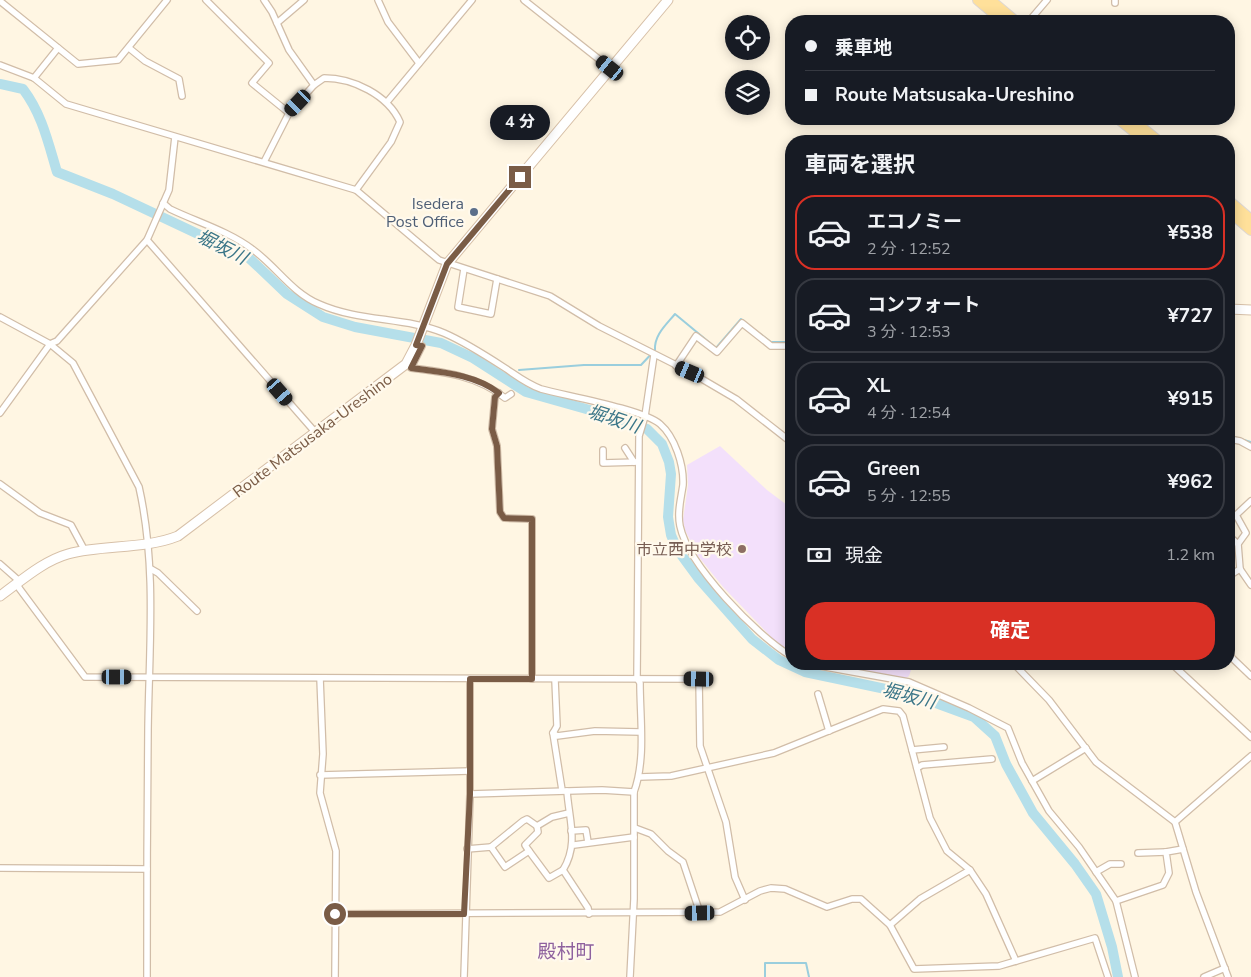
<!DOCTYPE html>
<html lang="ja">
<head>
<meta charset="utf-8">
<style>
  :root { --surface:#171b24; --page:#20242c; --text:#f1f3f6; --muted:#9ea1a6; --line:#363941; --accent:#d93025 }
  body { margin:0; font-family:"Nunito Sans","Noto Sans JP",sans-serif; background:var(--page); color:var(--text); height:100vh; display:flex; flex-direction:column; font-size:19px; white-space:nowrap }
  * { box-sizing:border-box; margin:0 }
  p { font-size:16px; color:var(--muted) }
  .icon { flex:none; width:28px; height:28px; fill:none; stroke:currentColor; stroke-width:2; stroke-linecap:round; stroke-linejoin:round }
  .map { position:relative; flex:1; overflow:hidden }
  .drawer { position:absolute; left:785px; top:135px; width:450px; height:535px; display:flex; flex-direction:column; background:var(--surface); border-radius:20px; box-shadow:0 2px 12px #0003 }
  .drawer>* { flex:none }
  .guide { position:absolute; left:785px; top:15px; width:450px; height:110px; border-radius:20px; box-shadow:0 2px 12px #0003; display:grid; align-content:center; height:110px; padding:0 20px; background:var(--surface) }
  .controls { position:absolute; left:725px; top:15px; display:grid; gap:10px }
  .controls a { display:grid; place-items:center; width:45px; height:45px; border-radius:50%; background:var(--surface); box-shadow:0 2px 12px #0003; font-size:25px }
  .end { position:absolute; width:22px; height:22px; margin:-11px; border:6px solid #7a5c46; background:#fff; box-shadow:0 0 0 2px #fff }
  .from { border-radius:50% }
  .bubble { position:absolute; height:35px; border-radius:18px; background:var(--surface); box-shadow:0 2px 12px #0003; font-size:16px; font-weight:700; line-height:35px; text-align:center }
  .car { position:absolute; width:15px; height:30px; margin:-15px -8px; border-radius:6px; box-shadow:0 0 4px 1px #0007; background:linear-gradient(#222 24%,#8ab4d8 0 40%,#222 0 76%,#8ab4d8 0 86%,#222 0) }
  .guide b { display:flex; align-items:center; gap:18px; height:48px; font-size:19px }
  .guide b+b { border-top:1px solid var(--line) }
  .guide i { width:12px; height:12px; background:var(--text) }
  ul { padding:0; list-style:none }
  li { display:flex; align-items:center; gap:15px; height:75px; margin:0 10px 8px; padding:0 10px; border:2px solid var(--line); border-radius:20px }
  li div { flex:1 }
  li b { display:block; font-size:19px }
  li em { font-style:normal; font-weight:700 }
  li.on { border-color:var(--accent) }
  li>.icon { width:45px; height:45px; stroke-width:1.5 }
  h2 { padding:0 20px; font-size:22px; line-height:60px }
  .pay { display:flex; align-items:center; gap:12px; height:55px; padding:0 20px; font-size:19px }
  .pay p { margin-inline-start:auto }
  .button { display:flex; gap:10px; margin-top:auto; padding:10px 20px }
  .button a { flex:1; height:58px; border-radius:20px; background:var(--accent); color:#fff; font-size:20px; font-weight:700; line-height:58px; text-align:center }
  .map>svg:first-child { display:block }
</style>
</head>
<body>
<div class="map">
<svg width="1251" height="977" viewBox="0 0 1251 977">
  <rect width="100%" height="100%" fill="#fff6e3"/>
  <g fill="#f3e0fb">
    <polygon points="720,446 767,490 791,508 791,651 777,643 723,587 698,556 685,530 683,520 688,485 687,465"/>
    <polygon points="825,664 913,664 909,676 906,678"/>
  </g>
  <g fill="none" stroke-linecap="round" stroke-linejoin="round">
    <g stroke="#9acedd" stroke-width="2">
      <polyline points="759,333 771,342 791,342"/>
      <path d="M519 370 584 365H641L655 350C654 335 666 325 675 314L716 348 741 319 744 321"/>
      <polyline points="1234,437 1251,442"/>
      <polyline points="765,977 765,963 806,963 809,977"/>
    </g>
    <path stroke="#b5dfea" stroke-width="10" d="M0 84 23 89C42 114 48 142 57 172L113 194 249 258 287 294 323 317 355 327 441 343 473 358 526 392 611 416 647 429 662 444 669 462 671 474 668 517 671 535 677 549 699 579 752 639 779 660 805 672 914 695 974 717 995 736 1006 764 1033 813 1075 864 1096 894 1112 947 1118 977"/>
    <g stroke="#d1bda8" stroke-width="8">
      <g id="street">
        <polyline points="206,0 269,63 252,83 289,113"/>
        <polyline points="264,0 272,12 289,50 314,85"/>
        <polyline points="378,0 388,22 419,63"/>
        <polyline points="524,0 610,68"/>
        <polyline points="1115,0 1115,3"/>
        <polyline points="0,1 78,64 118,60 167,0"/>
        <polyline points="1029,21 1047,0"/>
        <polyline points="277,23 304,0"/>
        <polyline points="129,48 145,61 179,79 182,96"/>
        <polyline points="0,65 34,78 66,104 356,190 439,260 550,296 599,326 690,372 736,399 791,442"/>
        <polyline points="34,78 58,48"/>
        <polyline points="387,102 472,0"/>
        <path d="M264 162 289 113 314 85 324 78C353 78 388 95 400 122L391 142 356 190"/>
        <path d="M163 203 170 209C197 222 228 231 252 249 276 266 291 292 319 304 359 322 406 317 444 333 465 342 485 355 505 368 517 376 527 384 541 389 567 396 642 409 660 424 675 437 684 465 683 485 681 499 677 512 680 526 688 565 757 636 791 656"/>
        <polyline points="147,240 315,432"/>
        <polyline points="464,269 458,307 491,314 497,279"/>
        <path d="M0 317 50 344 73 363 139 487C157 567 149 649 148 730 147 812 147 895 147 977"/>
        <path d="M416 345 422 346 411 368C445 372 478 376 505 398L511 394"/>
        <polyline points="676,366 696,336 717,352 742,323 771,346 791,346"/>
        <polyline points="499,393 495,397 492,429 497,446 500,512 504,518 532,519 532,679"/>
        <polyline points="0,413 50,344 57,341 147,240 169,190 175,137"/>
        <polyline points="1229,439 1240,441 1251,447"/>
        <polyline points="625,448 634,462"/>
        <polyline points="603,450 603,463 638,462"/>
        <polyline points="0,484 40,513 71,525 85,551"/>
        <polyline points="1251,501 1236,515 1246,533 1238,544 1240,569 1251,585"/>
        <polyline points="1229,536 1238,544"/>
        <polyline points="0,564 17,579 19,588 85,677 699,679 700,746 726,822 735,877 745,900"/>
        <polyline points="151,569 158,573 197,611"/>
        <polyline points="1229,576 1240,569"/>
        <polyline points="1229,655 1251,676"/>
        <polyline points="809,664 909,682 969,708 1008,728 1022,763 1049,811 1079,847 1116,901 1135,977"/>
        <polyline points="1014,664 1049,700 1096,762 1175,822 1196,892 1228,977"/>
        <polyline points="1172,664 1251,737"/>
        <polyline points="320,678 323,754 320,793 336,851 335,977"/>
        <polyline points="555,680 557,726 553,733 562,790"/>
        <polyline points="818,694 829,731"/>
        <polyline points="553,733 557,736 595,731 640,732"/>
        <polyline points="912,750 944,747"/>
        <polyline points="917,768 922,765 992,759"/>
        <polyline points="320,775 470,771"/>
        <polyline points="639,777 671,776 774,753 883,709 899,711 903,716 930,818 947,851 970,870 986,894 1016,961"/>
        <polyline points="1032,781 1086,748"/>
        <path d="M567 791C569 820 579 844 563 870L588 908 589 914"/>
        <polyline points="470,794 602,790 634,792"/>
        <polyline points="1175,822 1251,756"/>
        <polyline points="635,828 651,834 668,851 683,862 700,913"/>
        <polyline points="571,831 586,830 588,842"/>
        <polyline points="574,845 634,837"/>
        <polyline points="491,847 523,821 527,819 537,826 552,817 569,813"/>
        <polyline points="467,849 491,847 505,867 529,851 549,878 563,870"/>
        <polyline points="529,851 525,845 538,832 537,826"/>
        <polyline points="1138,853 1166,852"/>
        <polyline points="0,868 147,869"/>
        <polyline points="1096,872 1110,864 1121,864"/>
        <polyline points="1116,901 1163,885 1169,873 1166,852 1183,849"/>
        <polyline points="335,914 720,912 760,891 771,888 785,889 827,907 852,899 861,899 890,925 914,969 999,966 1095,938 1108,977"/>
        <polyline points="890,925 920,899 970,870"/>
        <polyline points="464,977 470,794 470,679"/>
        <path d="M630 977 634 899V792C646 759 640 719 640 683L637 678 639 436 645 416 654 355"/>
        <polyline points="1204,977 1225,968"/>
      </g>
    </g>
    <g stroke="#d7c0a8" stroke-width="11">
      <g id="secondary">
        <polyline points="1229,309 1251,310"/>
        <path d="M0 596C21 581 43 561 68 554 104 544 143 550 178 536L406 364 416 345 447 264 668 0"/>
      </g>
    </g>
    <g stroke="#dfd8d3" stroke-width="12">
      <g id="primary">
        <polyline points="978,0 1003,21"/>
        <polyline points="990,0 1015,21"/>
        <polyline points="1119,119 1146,141"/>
        <polyline points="1131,119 1158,141"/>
        <polyline points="1229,201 1251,220"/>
        <polyline points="1229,211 1251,230"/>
      </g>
    </g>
    <use href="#street" stroke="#fff" stroke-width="5.5"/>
    <use href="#secondary" stroke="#fff" stroke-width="9"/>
    <use href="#primary" stroke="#ffe09a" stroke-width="10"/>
  </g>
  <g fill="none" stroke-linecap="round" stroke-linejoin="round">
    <path stroke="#7a5c46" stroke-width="6" d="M335 914H464L470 794V679H532V519L504 518 500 512 497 446 492 429 495 397 499 393C475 374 440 372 411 368L422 346 416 345 447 264 520 177"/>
  </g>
  <circle fill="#5c6f8a" stroke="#fff9ec" stroke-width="2" cx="474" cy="212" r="5"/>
  <circle fill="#8d6e63" stroke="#fff9ec" stroke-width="2" cx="742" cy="549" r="5"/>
  <g text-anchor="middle" stroke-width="4.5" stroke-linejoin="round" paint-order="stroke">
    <g font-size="16" fill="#4e5e75" stroke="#fff9ec" text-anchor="end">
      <text x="464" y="209">Isedera<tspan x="464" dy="18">Post Office</tspan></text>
    </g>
    <g font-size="16" fill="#7a5c46" stroke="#fff9ec">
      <text transform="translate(312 435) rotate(-37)" y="6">Route Matsusaka-Ureshino</text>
    </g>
    <g font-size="16" fill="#785e54" stroke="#fff9ec" text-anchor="end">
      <text x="732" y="555">市立西中学校</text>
    </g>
    <g font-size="18" font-style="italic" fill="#3b7688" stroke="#fff9ec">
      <text transform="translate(222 247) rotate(27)" y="6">堀坂川</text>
      <text transform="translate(614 419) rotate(18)" y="6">堀坂川</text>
      <text transform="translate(909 696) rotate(15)" y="6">堀坂川</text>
    </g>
    <g font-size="19" fill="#8e619e" stroke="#fff9ec">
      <text x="566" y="958">殿村町</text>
    </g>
  </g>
</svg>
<div class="controls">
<a><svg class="icon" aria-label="locate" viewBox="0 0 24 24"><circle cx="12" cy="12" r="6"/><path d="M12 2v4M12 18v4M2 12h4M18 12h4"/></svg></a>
<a><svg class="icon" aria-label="layers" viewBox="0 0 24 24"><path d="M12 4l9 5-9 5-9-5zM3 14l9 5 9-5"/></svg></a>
</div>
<i class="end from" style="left:335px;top:914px"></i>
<i class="end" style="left:520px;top:177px"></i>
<div class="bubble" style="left:490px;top:105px;width:60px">4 分</div>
<i class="car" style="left:610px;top:68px;rotate:309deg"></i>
<i class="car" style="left:298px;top:103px;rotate:224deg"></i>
<i class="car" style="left:690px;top:372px;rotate:293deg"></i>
<i class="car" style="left:280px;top:392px;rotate:139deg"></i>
<i class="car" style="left:117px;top:677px;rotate:90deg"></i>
<i class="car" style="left:699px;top:679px;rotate:271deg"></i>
<i class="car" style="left:700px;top:913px;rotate:269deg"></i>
<div class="guide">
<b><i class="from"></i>乗車地</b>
<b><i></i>Route Matsusaka-Ureshino</b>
</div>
<section class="drawer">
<h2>車両を選択</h2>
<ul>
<li class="on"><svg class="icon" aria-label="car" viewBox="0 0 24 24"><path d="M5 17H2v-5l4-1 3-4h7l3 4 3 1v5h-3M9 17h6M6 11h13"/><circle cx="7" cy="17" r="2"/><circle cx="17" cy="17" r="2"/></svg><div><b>エコノミー</b><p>2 分 · 12:52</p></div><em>¥538</em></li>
<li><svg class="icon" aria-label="car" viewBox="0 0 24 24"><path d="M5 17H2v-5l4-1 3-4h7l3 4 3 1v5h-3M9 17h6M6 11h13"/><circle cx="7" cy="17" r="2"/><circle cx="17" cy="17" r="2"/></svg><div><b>コンフォート</b><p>3 分 · 12:53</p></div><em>¥727</em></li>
<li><svg class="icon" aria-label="car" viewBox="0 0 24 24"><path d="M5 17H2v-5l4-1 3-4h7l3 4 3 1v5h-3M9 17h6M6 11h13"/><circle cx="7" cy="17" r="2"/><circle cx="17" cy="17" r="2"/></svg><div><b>XL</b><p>4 分 · 12:54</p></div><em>¥915</em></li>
<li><svg class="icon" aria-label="car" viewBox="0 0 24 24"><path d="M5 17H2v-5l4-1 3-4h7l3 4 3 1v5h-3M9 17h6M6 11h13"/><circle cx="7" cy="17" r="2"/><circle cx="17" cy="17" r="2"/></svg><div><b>Green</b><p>5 分 · 12:55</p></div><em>¥962</em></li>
</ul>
<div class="pay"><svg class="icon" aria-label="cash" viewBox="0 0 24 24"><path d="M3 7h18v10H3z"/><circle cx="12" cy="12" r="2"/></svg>現金<p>1.2 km</p></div>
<div class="button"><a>確定</a></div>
</section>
</div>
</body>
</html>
